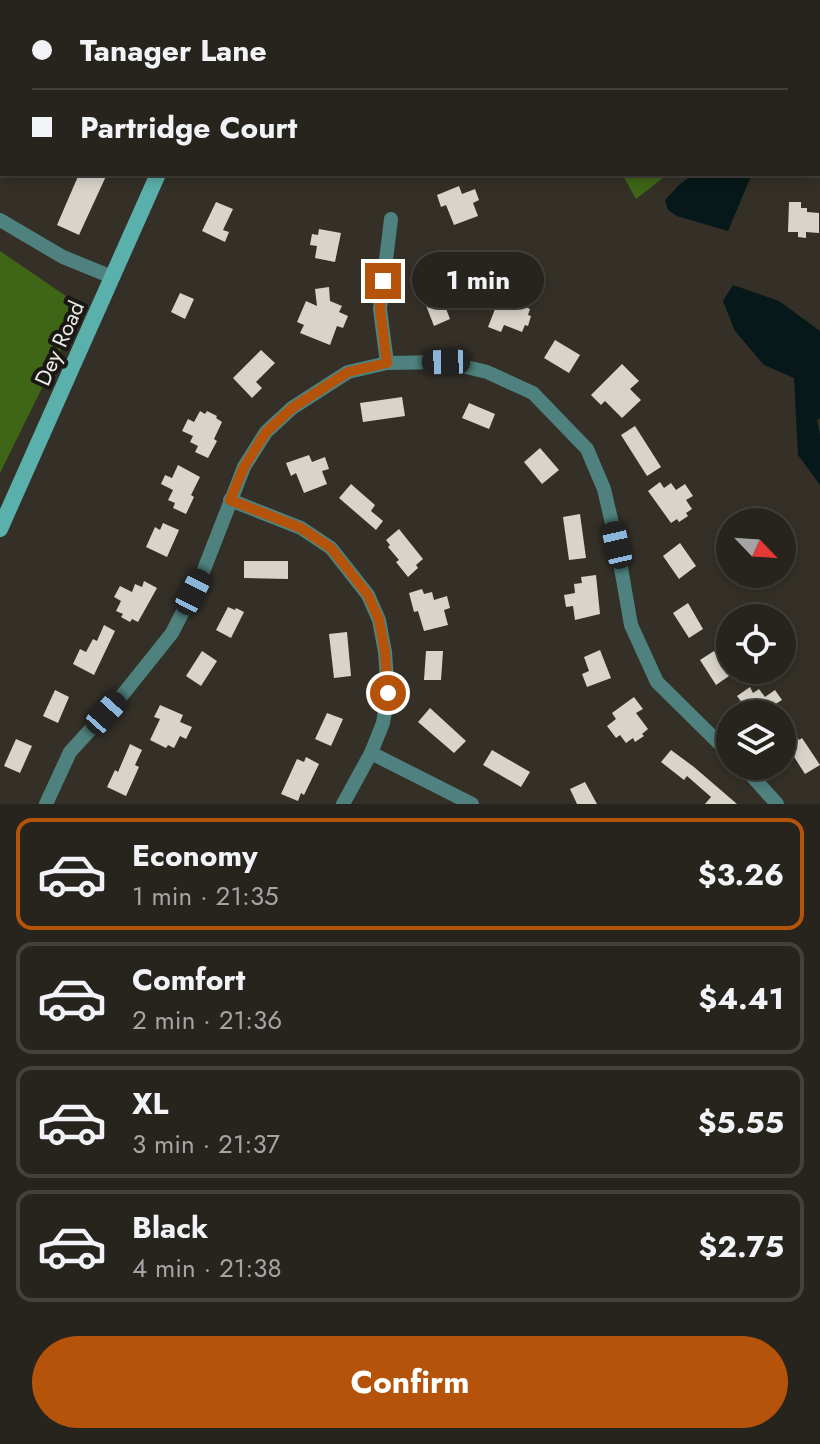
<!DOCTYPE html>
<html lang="en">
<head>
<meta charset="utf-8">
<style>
  :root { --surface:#27241e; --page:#2f2c27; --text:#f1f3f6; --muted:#a4a4a4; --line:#43413c; --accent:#b45309 }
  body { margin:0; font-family:Jost,sans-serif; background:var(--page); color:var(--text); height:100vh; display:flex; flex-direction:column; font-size:30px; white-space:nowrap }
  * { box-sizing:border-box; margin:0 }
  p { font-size:26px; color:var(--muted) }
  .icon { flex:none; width:44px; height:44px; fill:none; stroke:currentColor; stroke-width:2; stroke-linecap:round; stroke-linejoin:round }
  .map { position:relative; height:804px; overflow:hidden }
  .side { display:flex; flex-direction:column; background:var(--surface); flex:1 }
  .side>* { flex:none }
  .hud { position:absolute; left:0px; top:0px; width:820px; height:176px; box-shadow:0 4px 12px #0003,0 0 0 2px var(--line); display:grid; align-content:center; height:176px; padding:0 32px; background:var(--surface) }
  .needle { width:52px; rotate:115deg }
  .fabs { position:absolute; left:716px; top:508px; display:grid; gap:16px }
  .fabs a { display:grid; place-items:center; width:80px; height:80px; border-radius:50%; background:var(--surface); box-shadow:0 4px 12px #0003,0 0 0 2px var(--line); font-size:40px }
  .end { position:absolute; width:36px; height:36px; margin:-18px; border:10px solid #b45309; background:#fff; box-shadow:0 0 0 4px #fff }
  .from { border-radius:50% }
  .bubble { position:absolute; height:56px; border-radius:28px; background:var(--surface); box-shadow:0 4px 12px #0003,0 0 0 2px var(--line); font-size:26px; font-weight:700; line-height:56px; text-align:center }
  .car { position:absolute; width:24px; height:48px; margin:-24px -12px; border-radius:10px; box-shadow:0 0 6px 2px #0007; background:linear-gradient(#222 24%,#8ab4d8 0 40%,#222 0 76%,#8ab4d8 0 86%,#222 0) }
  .hud b { display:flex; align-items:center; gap:28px; height:76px; font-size:30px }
  .hud b+b { border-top:2px solid var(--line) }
  .hud i { width:20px; height:20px; background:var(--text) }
  ul { padding:14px 0 0; list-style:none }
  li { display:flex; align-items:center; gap:24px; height:112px; margin:0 16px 12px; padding:0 16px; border:4px solid var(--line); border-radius:16px }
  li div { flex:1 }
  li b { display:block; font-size:30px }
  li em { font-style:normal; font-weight:700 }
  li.current { border-color:var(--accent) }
  li>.icon { width:72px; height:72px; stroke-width:1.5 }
  .action { display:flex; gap:16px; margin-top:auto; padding:16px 32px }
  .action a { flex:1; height:92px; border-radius:48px; background:var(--accent); color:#fff; font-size:32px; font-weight:700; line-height:92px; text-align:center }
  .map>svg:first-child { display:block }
</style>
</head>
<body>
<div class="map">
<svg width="820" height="804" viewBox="0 0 820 804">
  <rect width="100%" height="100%" fill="#343028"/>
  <g fill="#3f6517">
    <polygon points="533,0 820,0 820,43 818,42 818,2 534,2"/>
    <polygon points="622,174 668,174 636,199"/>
    <polygon points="0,251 82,307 0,473"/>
  </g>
  <g fill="#061819">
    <polygon points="693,174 752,174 728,231 677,216 668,210 665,200 679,185"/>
    <polygon points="733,285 779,301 820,331 820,418 817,420 820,435 820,485 798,455 794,378 764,365 735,331 723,301"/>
  </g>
  <g fill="#d9d4ca">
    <polygon points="79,174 107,174 79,235 57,225"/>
    <polygon points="459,186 462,194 475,189 479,200 473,203 478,216 454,225 446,205 441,207 437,195"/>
    <polygon points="216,202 233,209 223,230 229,232 225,242 202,231"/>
    <polygon points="789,202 801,202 801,208 807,208 807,212 819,213 819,233 806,232 806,238 798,237 798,232 788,232"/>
    <polygon points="319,229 341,233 335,262 315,258 317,246 310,245 312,234 318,235"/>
    <polygon points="434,278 450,319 434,326 418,285"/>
    <polygon points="329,287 330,301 342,306 339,312 348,316 343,328 337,326 330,345 300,333 304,325 297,322 306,301 317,306 315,289"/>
    <polygon points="180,293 194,299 185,319 171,312"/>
    <polygon points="510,294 521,298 518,304 530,309 528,315 531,316 528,326 525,325 522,332 504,325 501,332 488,327 497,304 505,306"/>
    <polygon points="555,340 580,355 569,373 544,358"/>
    <polygon points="261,350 275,363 256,382 262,388 252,398 233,378"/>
    <polygon points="622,364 639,381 630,389 641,400 622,418 605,401 601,405 591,395"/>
    <polygon points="402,397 405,416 363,422 360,403"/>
    <polygon points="469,403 495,414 489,429 462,418"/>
    <polygon points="200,411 205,414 207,411 217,416 216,418 222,422 214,439 217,441 208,458 195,452 198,446 190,442 193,436 182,431 188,419 194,422"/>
    <polygon points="635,426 661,467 647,476 621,435"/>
    <polygon points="540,448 559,470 542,484 524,462"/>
    <polygon points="309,455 312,462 325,457 329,469 322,471 327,484 304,493 296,473 291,476 286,463"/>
    <polygon points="178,465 200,477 191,495 194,497 186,514 173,508 175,503 168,500 173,490 161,484 165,475 172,478"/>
    <polygon points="660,482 664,488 671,483 676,490 685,484 693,496 686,500 692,509 686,513 688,516 679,522 677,519 671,523 648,491"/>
    <polygon points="351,484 375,505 371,511 383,521 376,530 339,498"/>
    <polygon points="580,514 586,558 569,560 563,517"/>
    <polygon points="163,523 179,530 167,557 146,547 155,527 160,530"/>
    <polygon points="399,529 423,559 416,565 418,568 408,577 396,562 399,560 388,547 390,545 386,540"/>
    <polygon points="680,543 696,566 679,579 663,556"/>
    <polygon points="244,561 288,561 288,579 244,578"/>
    <polygon points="596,575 600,614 575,620 573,606 566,607 564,595 575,593 574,584 582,583 581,577"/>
    <polygon points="144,581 157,588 138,622 132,619 130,622 121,617 123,614 116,611 121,601 114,597 120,586 132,592 135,584 142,587"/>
    <polygon points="422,589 424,594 432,592 434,600 447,596 450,608 444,610 448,625 424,631 418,611 414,612 409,593"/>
    <polygon points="688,603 703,629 689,638 673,613"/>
    <polygon points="228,607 235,610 236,608 244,612 231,638 216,630"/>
    <polygon points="104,625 115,631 94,675 73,664 80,649 86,652 93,639 97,641"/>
    <polygon points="347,632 351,676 334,678 329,634"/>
    <polygon points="600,650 611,678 587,687 582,674 589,671 584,657"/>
    <polygon points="202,651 217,661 201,686 186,676"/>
    <polygon points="426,651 443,651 441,680 424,680"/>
    <polygon points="714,651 729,676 716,685 700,660"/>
    <polygon points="750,687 753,693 759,689 765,697 775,690 782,700 774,705 780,714 761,714 756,707 749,712 737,696"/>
    <polygon points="55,690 69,697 58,723 43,716"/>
    <polygon points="634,697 643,709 636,713 648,729 642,734 644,736 635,742 633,738 626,743 620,735 616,738 607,726 616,719 612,713"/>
    <polygon points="160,705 183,715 180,722 192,727 186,739 180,736 174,748 168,745 166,748 150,740 160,719 154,717"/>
    <polygon points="430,708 466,741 454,753 418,722"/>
    <polygon points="327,713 343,719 331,746 315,739"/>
    <polygon points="790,726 799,740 802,738 820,765 805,774 782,738 782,732"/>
    <polygon points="16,739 32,746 20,773 4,766"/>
    <polygon points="130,744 142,750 135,765 139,767 126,796 107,787 115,770 118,772"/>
    <polygon points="492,750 530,772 521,787 483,765"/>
    <polygon points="671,750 694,767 737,804 705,804 711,797 687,776 684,780 661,762"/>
    <polygon points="306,757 319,764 304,795 301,793 298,801 281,794 297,759 304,762"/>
    <polygon points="585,782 597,804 577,804 570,789"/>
  </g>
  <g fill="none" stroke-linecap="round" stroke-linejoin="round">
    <g stroke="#4f827e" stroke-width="14">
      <polyline points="818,134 820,138"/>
      <polyline points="818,157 820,154"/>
      <polyline points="0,220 63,257 112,277"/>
      <polyline points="387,363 380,309 391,219"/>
      <polyline points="230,500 301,528 331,548 368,595 379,620 385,652 388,693 383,723 371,753 343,804"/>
      <polyline points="371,753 472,804"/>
      <polyline points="743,766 777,804"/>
      <polyline points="46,804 70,752 124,693 172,633 203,572 244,467 266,432 292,408 348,372 387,363 446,362 487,372 533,393 587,449 604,489 617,545 631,625 657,682 730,754"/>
    </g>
    <g stroke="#5ab0aa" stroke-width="16">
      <polyline points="232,2 233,0"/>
      <polyline points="0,529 158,174"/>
    </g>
  </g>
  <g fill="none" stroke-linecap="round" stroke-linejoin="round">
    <polyline stroke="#b45309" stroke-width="10" points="383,281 380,309 387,363 348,372 292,408 266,432 244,467 230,500 301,528 331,548 368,595 379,620 385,652 388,693"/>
  </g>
  <g text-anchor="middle" stroke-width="8" stroke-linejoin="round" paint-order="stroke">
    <g font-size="22" fill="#ece9e4" stroke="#1a1815">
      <text transform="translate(59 343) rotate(-66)" y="8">Dey Road</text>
    </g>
  </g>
</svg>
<div class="fabs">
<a><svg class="needle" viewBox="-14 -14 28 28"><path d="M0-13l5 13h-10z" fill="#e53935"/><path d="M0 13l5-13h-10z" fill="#a4a4a4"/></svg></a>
<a><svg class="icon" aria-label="locate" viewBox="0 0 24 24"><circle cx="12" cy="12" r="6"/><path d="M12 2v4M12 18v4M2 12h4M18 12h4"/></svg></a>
<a><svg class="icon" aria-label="layers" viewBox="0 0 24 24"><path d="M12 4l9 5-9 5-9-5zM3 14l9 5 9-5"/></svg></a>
</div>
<i class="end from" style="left:388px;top:693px"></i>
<i class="end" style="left:383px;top:281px"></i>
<div class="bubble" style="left:412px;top:252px;width:132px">1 min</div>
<i class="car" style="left:446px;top:362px;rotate:269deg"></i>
<i class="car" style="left:617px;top:545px;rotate:347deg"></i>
<i class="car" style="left:193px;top:592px;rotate:27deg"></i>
<i class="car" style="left:106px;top:713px;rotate:42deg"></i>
<div class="hud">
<b><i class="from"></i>Tanager Lane</b>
<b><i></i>Partridge Court</b>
</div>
</div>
<section class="side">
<ul>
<li class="current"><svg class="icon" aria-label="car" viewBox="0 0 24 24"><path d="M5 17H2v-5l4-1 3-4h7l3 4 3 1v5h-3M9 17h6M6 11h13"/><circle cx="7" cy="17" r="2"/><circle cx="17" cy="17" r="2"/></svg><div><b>Economy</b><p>1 min · 21:35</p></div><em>$3.26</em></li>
<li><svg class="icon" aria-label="car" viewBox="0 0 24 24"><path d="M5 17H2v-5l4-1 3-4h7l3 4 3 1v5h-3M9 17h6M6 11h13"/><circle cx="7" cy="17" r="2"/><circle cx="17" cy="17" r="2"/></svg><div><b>Comfort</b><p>2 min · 21:36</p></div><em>$4.41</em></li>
<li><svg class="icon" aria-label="car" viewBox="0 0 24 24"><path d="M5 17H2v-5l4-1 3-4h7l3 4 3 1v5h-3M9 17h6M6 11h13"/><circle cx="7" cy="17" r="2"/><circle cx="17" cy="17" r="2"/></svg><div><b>XL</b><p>3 min · 21:37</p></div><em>$5.55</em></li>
<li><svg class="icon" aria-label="car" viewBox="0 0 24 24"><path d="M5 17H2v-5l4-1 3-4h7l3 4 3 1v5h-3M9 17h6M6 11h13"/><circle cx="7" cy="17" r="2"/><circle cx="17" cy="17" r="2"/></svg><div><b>Black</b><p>4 min · 21:38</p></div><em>$2.75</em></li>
</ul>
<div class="action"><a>Confirm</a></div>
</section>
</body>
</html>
